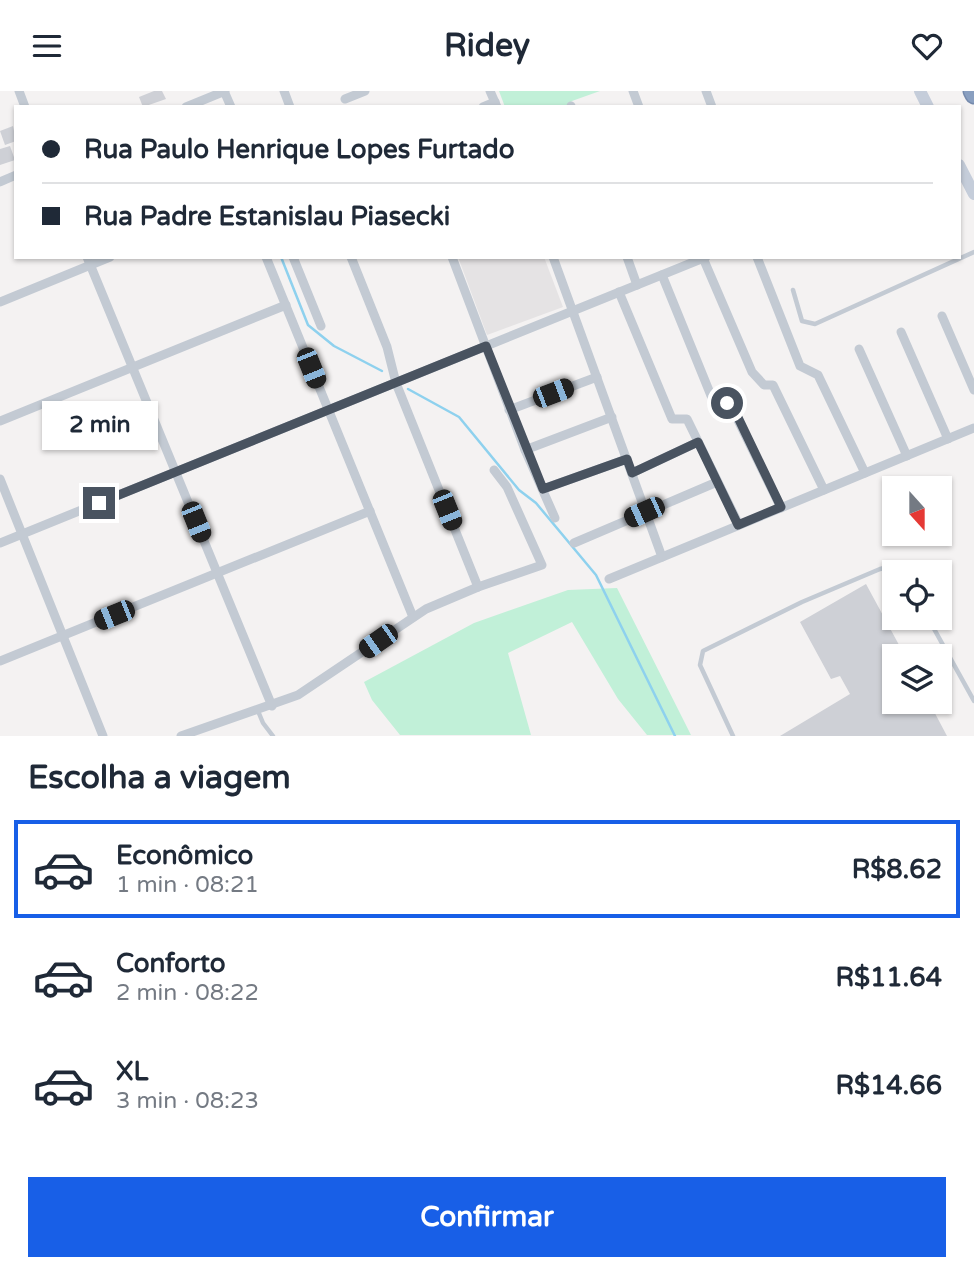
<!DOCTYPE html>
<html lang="pt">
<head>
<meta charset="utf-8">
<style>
  :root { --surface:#fff; --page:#f6f6f7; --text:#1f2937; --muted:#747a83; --line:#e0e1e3; --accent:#185fe7 }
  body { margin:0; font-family:"Varela Round",sans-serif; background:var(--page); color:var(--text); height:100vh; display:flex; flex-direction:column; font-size:26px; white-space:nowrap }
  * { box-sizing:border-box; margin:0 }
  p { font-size:23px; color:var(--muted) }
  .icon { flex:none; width:38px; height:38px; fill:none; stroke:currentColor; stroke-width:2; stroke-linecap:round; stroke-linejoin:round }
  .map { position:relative; height:645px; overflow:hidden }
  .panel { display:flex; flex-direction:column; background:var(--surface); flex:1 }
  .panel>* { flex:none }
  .top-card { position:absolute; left:14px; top:14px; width:947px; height:154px; border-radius:0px; box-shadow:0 2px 5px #0004; display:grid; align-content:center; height:154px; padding:0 28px; background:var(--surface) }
  .needle { width:46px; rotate:159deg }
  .tools { position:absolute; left:882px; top:385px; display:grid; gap:14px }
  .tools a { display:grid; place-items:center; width:70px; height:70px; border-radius:0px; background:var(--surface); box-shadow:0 2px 5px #0004; font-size:35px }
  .end { position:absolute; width:32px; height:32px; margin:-16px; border:9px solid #495360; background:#fff; box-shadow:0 0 0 4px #fff }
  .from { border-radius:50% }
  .bubble { position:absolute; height:49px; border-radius:0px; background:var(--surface); box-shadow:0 2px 5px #0004; font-size:23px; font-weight:800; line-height:49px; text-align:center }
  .car { position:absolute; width:21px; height:42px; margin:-21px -10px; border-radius:9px; box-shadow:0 0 5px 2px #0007; background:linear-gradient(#222 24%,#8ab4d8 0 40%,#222 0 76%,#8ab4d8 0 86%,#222 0) }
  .top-card b { display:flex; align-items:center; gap:24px; height:66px; font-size:26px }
  .top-card b+b { border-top:2px solid var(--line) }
  .top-card i { width:18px; height:18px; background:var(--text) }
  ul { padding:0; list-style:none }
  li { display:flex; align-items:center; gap:21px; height:98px; margin:0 14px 10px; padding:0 14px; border:4px solid transparent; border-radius:0px }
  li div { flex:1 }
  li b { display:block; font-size:26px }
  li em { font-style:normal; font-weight:800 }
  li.active { border-color:var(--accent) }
  li>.icon { width:63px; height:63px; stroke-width:1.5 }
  h2 { padding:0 28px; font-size:32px; line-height:84px }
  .cta { display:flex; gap:14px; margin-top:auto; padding:14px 28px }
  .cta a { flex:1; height:80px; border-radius:0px; background:var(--accent); color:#fff; font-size:28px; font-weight:800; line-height:80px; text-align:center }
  header { display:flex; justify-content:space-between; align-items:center; height:91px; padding:0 28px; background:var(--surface); font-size:32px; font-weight:800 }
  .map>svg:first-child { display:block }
</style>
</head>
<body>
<header><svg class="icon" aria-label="menu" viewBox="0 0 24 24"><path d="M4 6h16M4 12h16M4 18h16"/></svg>Ridey<svg class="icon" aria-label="heart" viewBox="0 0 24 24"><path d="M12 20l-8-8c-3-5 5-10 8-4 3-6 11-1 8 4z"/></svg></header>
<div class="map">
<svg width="974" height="645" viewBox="0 0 974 645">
  <rect width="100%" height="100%" fill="#f4f2f2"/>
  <polygon fill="#e5e3e4" points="458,166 544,166 563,216 487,244"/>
  <g fill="#c1f0d8">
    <polygon points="499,0 600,0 572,10 567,16 505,16"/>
    <polygon points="617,497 691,644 647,644 618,608 572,531 508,562 531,644 400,644 372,609 364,591 474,532 568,499"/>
  </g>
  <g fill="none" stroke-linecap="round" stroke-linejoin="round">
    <g stroke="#8ed1ee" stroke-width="2.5">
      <polyline points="281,166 308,234 334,255 382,280"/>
      <polyline points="408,298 459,326 519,399 536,412 596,484 675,645"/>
    </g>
  </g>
  <g fill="#ced0d6">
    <polygon points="154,0 162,0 166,8 143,16 139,6"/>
    <polygon points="13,35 16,50 5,54 0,40"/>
    <polygon points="10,55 15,69 0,74 0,58"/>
    <polygon points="866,493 905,565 894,565 894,611 929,611 947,645 780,645 850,603 840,585 831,588 800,531"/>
  </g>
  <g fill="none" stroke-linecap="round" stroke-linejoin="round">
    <g stroke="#758aac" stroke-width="19">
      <polyline id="motorway" points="972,0 974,4"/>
    </g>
    <g stroke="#c3cad3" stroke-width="4.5">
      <polyline points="793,199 802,230 815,233 974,161"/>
      <polyline points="928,527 974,610"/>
      <polyline points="258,620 263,632 273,645"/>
      <polyline points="733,645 700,574 703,560 802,511 880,478 893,475 903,481"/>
    </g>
    <g stroke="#c3cad3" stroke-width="9">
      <polyline points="19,0 25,16"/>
      <polyline points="224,0 231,16"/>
      <polyline points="284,0 290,16"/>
      <polyline points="490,0 497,16"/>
      <polyline points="633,0 639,16"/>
      <polyline points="706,0 712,16"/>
      <polyline points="345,8 365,0"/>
      <polyline points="571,15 571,16"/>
      <polyline points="186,16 225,0"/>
      <polyline points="483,16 495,11"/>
      <polyline points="0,91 16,84"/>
      <polyline points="87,166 272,615"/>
      <polyline points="266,166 413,526"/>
      <polyline points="293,166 321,235"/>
      <polyline points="351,166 387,256 396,292 478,496"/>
      <polyline points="452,166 525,359 555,427"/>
      <polyline points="553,166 662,466"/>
      <polyline points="627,166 637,194"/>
      <polyline points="757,166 800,275 818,284 865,382"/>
      <polyline points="703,167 752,281 764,294 773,294 824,399"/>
      <polyline points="662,184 712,307 715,311 727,312 731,315 781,417"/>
      <polyline points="619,201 672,328 687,328 739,434"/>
      <polyline points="0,211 110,166"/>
      <polyline points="942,225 974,299"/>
      <polyline points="901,241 948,348"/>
      <polyline points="859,258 907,365"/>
      <polyline points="509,319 597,286"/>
      <polyline points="0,330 286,214"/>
      <polyline points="525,359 612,326"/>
      <polyline points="632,382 698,351"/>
      <polyline points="0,388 103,645"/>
      <polyline points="543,398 627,368"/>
      <polyline points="0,452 706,166"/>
      <polyline points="574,452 717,391"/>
      <polyline points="609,488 974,337"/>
      <polyline points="0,570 370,420"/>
      <polyline points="181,645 298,604 426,518 478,496 542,474 507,396 494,379"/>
    </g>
    <g stroke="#c5cdda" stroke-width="12">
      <polyline points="920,0 928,16"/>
      <polyline points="959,74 974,103"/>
    </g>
    <use href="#motorway" stroke="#899fc0" stroke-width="16"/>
  </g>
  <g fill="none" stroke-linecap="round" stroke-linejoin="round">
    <polyline stroke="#495360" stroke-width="9" points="99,412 486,255 543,398 627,368 632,382 698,351 738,434 781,416 732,314 727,312"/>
  </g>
</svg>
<div class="tools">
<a><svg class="needle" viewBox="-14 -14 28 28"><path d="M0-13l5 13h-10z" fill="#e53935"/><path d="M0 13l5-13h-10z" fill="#747a83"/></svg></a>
<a><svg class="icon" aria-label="locate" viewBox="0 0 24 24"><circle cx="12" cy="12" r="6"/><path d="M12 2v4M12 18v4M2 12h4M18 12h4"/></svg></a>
<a><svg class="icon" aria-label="layers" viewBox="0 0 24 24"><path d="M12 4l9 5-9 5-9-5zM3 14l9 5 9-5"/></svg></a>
</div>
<i class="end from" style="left:727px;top:312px"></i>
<i class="end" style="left:99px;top:412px"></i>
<div class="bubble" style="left:42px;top:310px;width:116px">2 min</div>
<i class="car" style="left:311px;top:277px;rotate:158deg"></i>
<i class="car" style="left:553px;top:302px;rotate:69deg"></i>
<i class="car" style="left:447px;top:419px;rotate:158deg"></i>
<i class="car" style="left:644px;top:421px;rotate:246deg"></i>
<i class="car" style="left:196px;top:431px;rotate:158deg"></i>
<i class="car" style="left:114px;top:524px;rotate:248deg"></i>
<i class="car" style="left:378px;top:550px;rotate:235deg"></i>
<div class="top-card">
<b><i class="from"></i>Rua Paulo Henrique Lopes Furtado</b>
<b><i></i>Rua Padre Estanislau Piasecki</b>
</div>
</div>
<section class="panel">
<h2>Escolha a viagem</h2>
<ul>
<li class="active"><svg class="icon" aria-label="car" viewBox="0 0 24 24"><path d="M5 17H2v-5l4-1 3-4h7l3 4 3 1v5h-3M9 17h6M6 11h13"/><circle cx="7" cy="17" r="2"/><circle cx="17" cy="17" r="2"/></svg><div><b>Econômico</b><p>1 min · 08:21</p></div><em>R$8.62</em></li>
<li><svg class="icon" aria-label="car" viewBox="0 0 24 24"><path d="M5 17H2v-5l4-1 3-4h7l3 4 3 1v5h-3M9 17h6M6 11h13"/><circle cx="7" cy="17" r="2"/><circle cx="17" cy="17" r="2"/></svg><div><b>Conforto</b><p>2 min · 08:22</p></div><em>R$11.64</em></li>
<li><svg class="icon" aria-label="car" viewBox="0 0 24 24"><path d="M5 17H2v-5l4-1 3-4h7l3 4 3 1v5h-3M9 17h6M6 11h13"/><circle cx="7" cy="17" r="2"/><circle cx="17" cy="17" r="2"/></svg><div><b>XL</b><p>3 min · 08:23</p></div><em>R$14.66</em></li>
</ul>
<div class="cta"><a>Confirmar</a></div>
</section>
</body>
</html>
